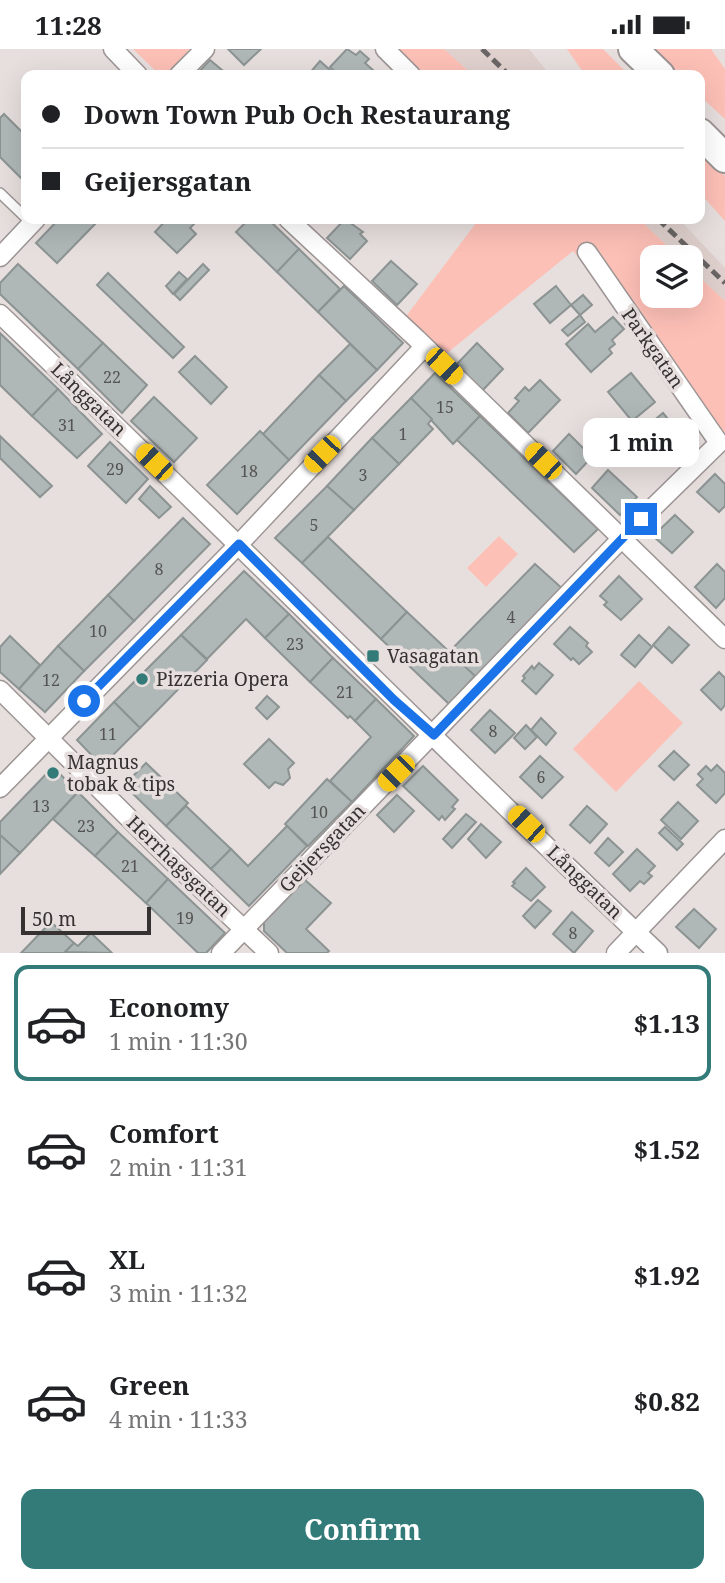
<!DOCTYPE html>
<html lang="en">
<head>
<meta charset="utf-8">
<style>
  :root { --surface:#fff; --page:#f2f2f2; --text:#202124; --muted:#757577; --line:#e0e0e0; --accent:#327b79 }
  body { margin:0; font-family:"Noto Serif",serif; background:var(--page); color:var(--text); height:100vh; display:flex; flex-direction:column; font-size:26px; white-space:nowrap }
  * { box-sizing:border-box; margin:0 }
  p { font-size:23px; color:var(--muted) }
  .icon { flex:none; width:38px; height:38px; fill:none; stroke:currentColor; stroke-width:2; stroke-linecap:round; stroke-linejoin:round }
  .map { position:relative; height:904px; overflow:hidden }
  .details { display:flex; flex-direction:column; background:var(--surface); flex:1 }
  .details>* { flex:none }
  .guide { position:absolute; left:21px; top:21px; width:684px; height:154px; border-radius:14px; box-shadow:0 7px 28px #0002; display:grid; align-content:center; height:154px; padding:0 21px; background:var(--surface) }
  .controls { position:absolute; left:640px; top:196px; display:grid; gap:14px }
  .controls a { display:grid; place-items:center; width:63px; height:63px; border-radius:14px; background:var(--surface); box-shadow:0 7px 28px #0002; font-size:35px }
  .scale { position:absolute; left:21px; bottom:18px; width:130px; box-sizing:border-box; padding-left:7px; border:4px solid #353231; border-top:0; font-size:19px; line-height:24px; white-space:nowrap; color:#353231; -webkit-text-stroke:5px #e7dfde; paint-order:stroke }
  .end { position:absolute; width:32px; height:32px; margin:-16px; border:9px solid #1a73e8; background:#fff; box-shadow:0 0 0 4px #fff }
  .from { border-radius:50% }
  .bubble { position:absolute; height:49px; border-radius:14px; background:var(--surface); box-shadow:0 7px 28px #0002; font-size:23px; font-weight:700; line-height:49px; text-align:center }
  .car { position:absolute; width:21px; height:42px; margin:-21px -10px; border-radius:9px; box-shadow:0 0 5px 2px #0007; background:linear-gradient(#f5c518 24%,#345 0 40%,#f5c518 0 76%,#345 0 86%,#f5c518 0) }
  .guide b { display:flex; align-items:center; gap:24px; height:66px; font-size:26px }
  .guide b+b { border-top:2px solid var(--line) }
  .guide i { width:18px; height:18px; background:var(--text) }
  ul { padding:12px 0 0; list-style:none }
  li { display:flex; align-items:center; gap:21px; height:116px; margin:0 14px 10px; padding:0 7px; border:4px solid transparent; border-radius:14px }
  li div { flex:1 }
  li b { display:block; font-size:26px }
  li em { font-style:normal; font-weight:700 }
  li.on { border-color:var(--accent) }
  li>.icon { width:63px; height:63px; stroke-width:1.5 }
  .action { display:flex; gap:14px; margin-top:auto; padding:14px 21px }
  .action a { flex:1; height:80px; border-radius:14px; background:var(--accent); color:#fff; font-size:28px; font-weight:700; line-height:80px; text-align:center }
  .status { display:flex; justify-content:space-between; align-items:center; height:49px; padding:0 35px; background:var(--surface); direction:ltr }
  .status svg { height:19px; fill:currentColor }
  .map>svg:first-child { display:block }
</style>
</head>
<body>
<div class="status"><b>11:28</b><svg viewBox="0 0 49 12"><path d="M0 12V9h3v3zM5 12V6h3v6zM10 12V3h3v9zM15 12V0h3v12zM26 1h20v11H26zM47 4h2v5h-2z"/></svg></div>
<div class="map">
<svg width="725" height="904" viewBox="0 0 725 904">
  <rect width="100%" height="100%" fill="#e7dfde"/>
  <g fill="#e0d1ce">
    <polygon points="444,0 529,0 550,26 473,26"/>
    <polygon points="639,170 679,170 725,219 725,252 691,220 691,208 679,208"/>
  </g>
  <g fill="#fdc0b7">
    <polygon points="133,0 190,0 165,26 160,26"/>
    <polygon points="374,0 444,0 473,26 400,26"/>
    <polygon points="567,0 603,0 629,26 585,26"/>
    <polygon points="649,0 711,0 725,20 725,70 700,47 700,26 677,26"/>
    <polygon points="700,101 725,127 725,172 700,144"/>
    <polygon points="479,170 639,170 679,208 653,208 653,247 691,247 691,220 725,252 725,384 573,202 446,305 404,270"/>
    <polygon points="499,487 518,505 486,538 467,519"/>
    <polygon points="639,632 683,674 616,743 573,700"/>
  </g>
  <g fill="#b0b8b7" stroke="#8c9493" stroke-width="2">
    <polygon points="228,0 261,0 244,16"/>
    <polygon points="347,0 356,6 360,2 369,10 365,14 373,21 368,26 338,26 330,18"/>
    <polygon points="210,11 228,26 196,26"/>
    <polygon points="320,12 330,21 324,26 308,26"/>
    <polygon points="4,65 26,87 26,134 0,108 0,69"/>
    <polygon points="59,170 100,170 57,214 36,194"/>
    <polygon points="167,170 189,170 194,175 190,179 196,185 177,204 155,183"/>
    <polygon points="249,170 268,170 299,200 277,223 236,183"/>
    <polygon points="345,170 363,183 360,185 367,192 350,210 327,189"/>
    <polygon points="299,200 340,240 318,263 277,223"/>
    <polygon points="391,212 417,235 397,256 372,232"/>
    <polygon points="18,215 103,294 78,320 0,245 0,234"/>
    <polygon points="203,215 209,221 180,251 174,245"/>
    <polygon points="179,223 187,230 173,245 166,237"/>
    <polygon points="108,224 184,298 173,309 97,236"/>
    <polygon points="344,237 403,294 377,321 318,263"/>
    <polygon points="556,237 571,256 550,274 534,255"/>
    <polygon points="583,246 592,256 580,266 571,256"/>
    <polygon points="580,266 585,273 568,287 562,281"/>
    <polygon points="613,268 624,280 612,291 615,295 609,300 612,304 591,323 566,295 588,275 595,283"/>
    <polygon points="0,284 58,340 32,367 0,336"/>
    <polygon points="103,294 147,336 122,364 78,320"/>
    <polygon points="477,294 503,320 482,342 456,316"/>
    <polygon points="350,295 377,321 346,352 319,326"/>
    <polygon points="195,307 227,338 211,355 179,323"/>
    <polygon points="435,324 480,367 453,395 411,349"/>
    <polygon points="631,324 655,353 632,372 608,343"/>
    <polygon points="319,326 346,352 289,411 263,385"/>
    <polygon points="540,331 560,351 528,384 508,364 519,352 515,349 525,338 529,342"/>
    <polygon points="58,340 102,385 77,409 32,367"/>
    <polygon points="154,348 197,389 174,413 131,372"/>
    <polygon points="411,349 432,370 428,375 433,380 399,415 372,389"/>
    <polygon points="663,364 687,393 664,411 640,383"/>
    <polygon points="480,367 598,480 574,503 457,391"/>
    <polygon points="260,382 289,411 237,465 207,436"/>
    <polygon points="569,385 592,408 576,425 553,402"/>
    <polygon points="0,387 52,437 40,448 0,409"/>
    <polygon points="372,389 399,415 354,461 327,437"/>
    <polygon points="110,393 148,430 126,454 88,417"/>
    <polygon points="608,421 637,448 620,466 592,439"/>
    <polygon points="715,425 725,435 725,457 719,463 697,443"/>
    <polygon points="150,437 171,458 159,469 139,450"/>
    <polygon points="327,437 354,461 302,514 275,489"/>
    <polygon points="675,466 693,483 672,504 653,487"/>
    <polygon points="183,469 210,495 134,572 108,546"/>
    <polygon points="328,488 407,563 381,590 302,514"/>
    <polygon points="535,515 565,542 478,631 449,603"/>
    <polygon points="717,515 725,523 725,549 716,559 695,538"/>
    <polygon points="244,522 289,565 265,589 246,570 207,610 181,586"/>
    <polygon points="619,527 642,550 621,571 604,556 607,553 600,547"/>
    <polygon points="108,546 134,572 84,622 58,597"/>
    <polygon points="407,563 475,627 449,655 381,590"/>
    <polygon points="289,565 333,609 310,633 265,589"/>
    <polygon points="570,578 588,594 586,597 592,603 579,615 573,609 571,611 554,595"/>
    <polygon points="669,578 689,596 672,614 653,596"/>
    <polygon points="181,586 207,611 140,679 114,653"/>
    <polygon points="639,586 652,598 635,618 621,606"/>
    <polygon points="10,587 40,616 19,640 0,623 0,598"/>
    <polygon points="58,597 84,622 45,663 19,640"/>
    <polygon points="333,609 376,650 355,672 350,667 348,669 310,633"/>
    <polygon points="539,614 553,626 536,645 522,632 525,629 523,627 532,617 534,620"/>
    <polygon points="719,623 725,629 725,656 721,661 701,641"/>
    <polygon points="267,647 279,658 267,670 256,659"/>
    <polygon points="376,650 414,687 352,753 330,732 371,688 355,672"/>
    <polygon points="114,653 140,679 102,717 77,691"/>
    <polygon points="490,661 515,684 495,704 471,681"/>
    <polygon points="541,669 556,684 546,696 531,681"/>
    <polygon points="526,676 537,688 525,700 514,689"/>
    <polygon points="269,690 294,714 288,720 290,729 283,736 275,733 269,739 244,715"/>
    <polygon points="674,702 689,716 674,731 659,717"/>
    <polygon points="540,707 563,728 542,749 520,728"/>
    <polygon points="146,714 188,754 166,777 124,736"/>
    <polygon points="717,716 725,724 725,744 716,754 697,736 703,730 698,725 706,717 711,722"/>
    <polygon points="423,717 458,751 452,758 455,760 445,771 442,767 439,771 403,737"/>
    <polygon points="53,718 78,743 20,804 0,786 0,773"/>
    <polygon points="327,730 352,753 308,797 285,775"/>
    <polygon points="78,743 118,783 95,807 53,770"/>
    <polygon points="397,746 414,762 394,783 377,766"/>
    <polygon points="678,753 698,772 681,790 661,771"/>
    <polygon points="186,757 231,800 211,820 166,777"/>
    <polygon points="587,757 607,775 590,794 570,776"/>
    <polygon points="466,765 476,773 452,799 443,790"/>
    <polygon points="481,775 501,793 486,809 468,790"/>
    <polygon points="287,777 307,797 249,857 211,820 231,800 248,817"/>
    <polygon points="665,778 683,795 677,801 659,784"/>
    <polygon points="118,783 168,830 146,854 95,807"/>
    <polygon points="0,786 20,804 0,825"/>
    <polygon points="608,789 623,803 609,817 595,804"/>
    <polygon points="637,800 655,817 648,824 652,827 644,835 640,832 630,842 613,825"/>
    <polygon points="526,819 545,838 531,852 512,837 515,834 513,833"/>
    <polygon points="168,830 225,884 206,904 198,904 146,854"/>
    <polygon points="305,831 331,854 306,880 329,902 327,904 287,904 264,882 264,873"/>
    <polygon points="538,851 551,862 535,879 523,867"/>
    <polygon points="694,860 716,880 699,899 676,878"/>
    <polygon points="572,863 593,882 574,904 553,885"/>
    <polygon points="51,873 74,894 64,904 21,904"/>
    <polygon points="91,884 112,904 65,903 74,894 78,897"/>
  </g>
  <g fill="none" stroke-linecap="round" stroke-linejoin="round">
    <g stroke="#9c9594" stroke-width="12">
      <polyline id="service" points="0,144 26,169"/>
    </g>
    <g stroke="#9c9594" stroke-width="21">
      <g id="minor">
        <polyline points="113,0 138,26"/>
        <polyline points="385,0 411,26"/>
        <polyline points="179,26 205,0"/>
        <polyline points="288,170 417,290 725,590"/>
        <polyline points="0,208 36,170"/>
        <path d="M0 265C221 476 436 694 658 904"/>
        <polyline points="0,641 175,815 269,904"/>
        <polyline points="0,739 239,495 424,298"/>
        <polyline points="221,904 622,489 719,394 587,203"/>
        <polyline points="616,904 725,790"/>
      </g>
    </g>
    <g stroke="#9c9594" stroke-width="32">
      <g id="primary">
        <polyline points="633,0 660,26"/>
        <polyline points="700,84 725,109"/>
      </g>
    </g>
    <use href="#service" stroke="#fff" stroke-width="9"/>
    <use href="#minor" stroke="#fff" stroke-width="18"/>
    <use href="#primary" stroke="#fff" stroke-width="28"/>
    <g stroke="#6a6665" stroke-width="5" stroke-dasharray="10 5" stroke-linecap="butt">
      <polyline points="482,0 509,26"/>
      <polyline points="658,170 725,234"/>
    </g>
  </g>
  <g fill="none" stroke-linecap="round" stroke-linejoin="round">
    <polyline stroke="#1a73e8" stroke-width="9" points="84,652 239,495 394,651 434,686 641,470"/>
  </g>
  <g fill="#327b79" stroke="#e7dfde" stroke-width="2.5">
    <rect x="366" y="600" width="14" height="14" rx="3.5"/>
    <circle cx="142" cy="630" r="7"/>
    <circle cx="53" cy="724" r="7"/>
  </g>
  <g text-anchor="middle" stroke-width="7" stroke-linejoin="round" paint-order="stroke">
    <g font-size="16" fill="#545452">
      <text x="112" y="334">22</text>
      <text x="445" y="364">15</text>
      <text x="67" y="382">31</text>
      <text x="403" y="391">1</text>
      <text x="115" y="426">29</text>
      <text x="249" y="428">18</text>
      <text x="363" y="432">3</text>
      <text x="314" y="482">5</text>
      <text x="159" y="526">8</text>
      <text x="511" y="574">4</text>
      <text x="98" y="588">10</text>
      <text x="295" y="601">23</text>
      <text x="51" y="637">12</text>
      <text x="345" y="649">21</text>
      <text x="493" y="688">8</text>
      <text x="108" y="691">11</text>
      <text x="541" y="734">6</text>
      <text x="41" y="763">13</text>
      <text x="319" y="769">10</text>
      <text x="86" y="783">23</text>
      <text x="130" y="823">21</text>
      <text x="185" y="875">19</text>
      <text x="573" y="890">8</text>
    </g>
    <g font-size="19" fill="#353231" stroke="#e7dfde">
      <text transform="translate(653 299) rotate(55)" y="7">Parkgatan</text>
      <text transform="translate(89 350) rotate(44)" y="7">Långgatan</text>
      <text transform="translate(322 799) rotate(-46)" y="7">Geijersgatan</text>
      <text transform="translate(179 817) rotate(44)" y="7">Herrhagsgatan</text>
      <text transform="translate(585 833) rotate(44)" y="7">Långgatan</text>
    </g>
    <g font-size="19" fill="#353231" stroke="#e7dfde" text-anchor="start">
      <text x="387" y="614">Vasagatan</text>
      <text x="156" y="637">Pizzeria Opera</text>
      <text x="67" y="720">Magnus<tspan x="67" dy="22">tobak &amp; tips</tspan></text>
    </g>
  </g>
</svg>
<div class="controls">
<a><svg class="icon" aria-label="layers" viewBox="0 0 24 24"><path d="M12 4l9 5-9 5-9-5zM3 14l9 5 9-5"/></svg></a>
</div>
<div class="scale">50 m</div>
<i class="end from" style="left:84px;top:652px"></i>
<i class="end" style="left:641px;top:470px"></i>
<div class="bubble" style="left:583px;top:369px;width:116px">1 min</div>
<i class="car" style="left:444px;top:317px;rotate:134deg"></i>
<i class="car" style="left:322px;top:405px;rotate:224deg"></i>
<i class="car" style="left:543px;top:412px;rotate:314deg"></i>
<i class="car" style="left:154px;top:413px;rotate:314deg"></i>
<i class="car" style="left:396px;top:724px;rotate:225deg"></i>
<i class="car" style="left:526px;top:775px;rotate:314deg"></i>
<div class="guide">
<b><i class="from"></i>Down Town Pub Och Restaurang</b>
<b><i></i>Geijersgatan</b>
</div>
</div>
<section class="details">
<ul>
<li class="on"><svg class="icon" aria-label="car" viewBox="0 0 24 24"><path d="M5 17H2v-5l4-1 3-4h7l3 4 3 1v5h-3M9 17h6M6 11h13"/><circle cx="7" cy="17" r="2"/><circle cx="17" cy="17" r="2"/></svg><div><b>Economy</b><p>1 min · 11:30</p></div><em>$1.13</em></li>
<li><svg class="icon" aria-label="car" viewBox="0 0 24 24"><path d="M5 17H2v-5l4-1 3-4h7l3 4 3 1v5h-3M9 17h6M6 11h13"/><circle cx="7" cy="17" r="2"/><circle cx="17" cy="17" r="2"/></svg><div><b>Comfort</b><p>2 min · 11:31</p></div><em>$1.52</em></li>
<li><svg class="icon" aria-label="car" viewBox="0 0 24 24"><path d="M5 17H2v-5l4-1 3-4h7l3 4 3 1v5h-3M9 17h6M6 11h13"/><circle cx="7" cy="17" r="2"/><circle cx="17" cy="17" r="2"/></svg><div><b>XL</b><p>3 min · 11:32</p></div><em>$1.92</em></li>
<li><svg class="icon" aria-label="car" viewBox="0 0 24 24"><path d="M5 17H2v-5l4-1 3-4h7l3 4 3 1v5h-3M9 17h6M6 11h13"/><circle cx="7" cy="17" r="2"/><circle cx="17" cy="17" r="2"/></svg><div><b>Green</b><p>4 min · 11:33</p></div><em>$0.82</em></li>
</ul>
<div class="action"><a>Confirm</a></div>
</section>
</body>
</html>
